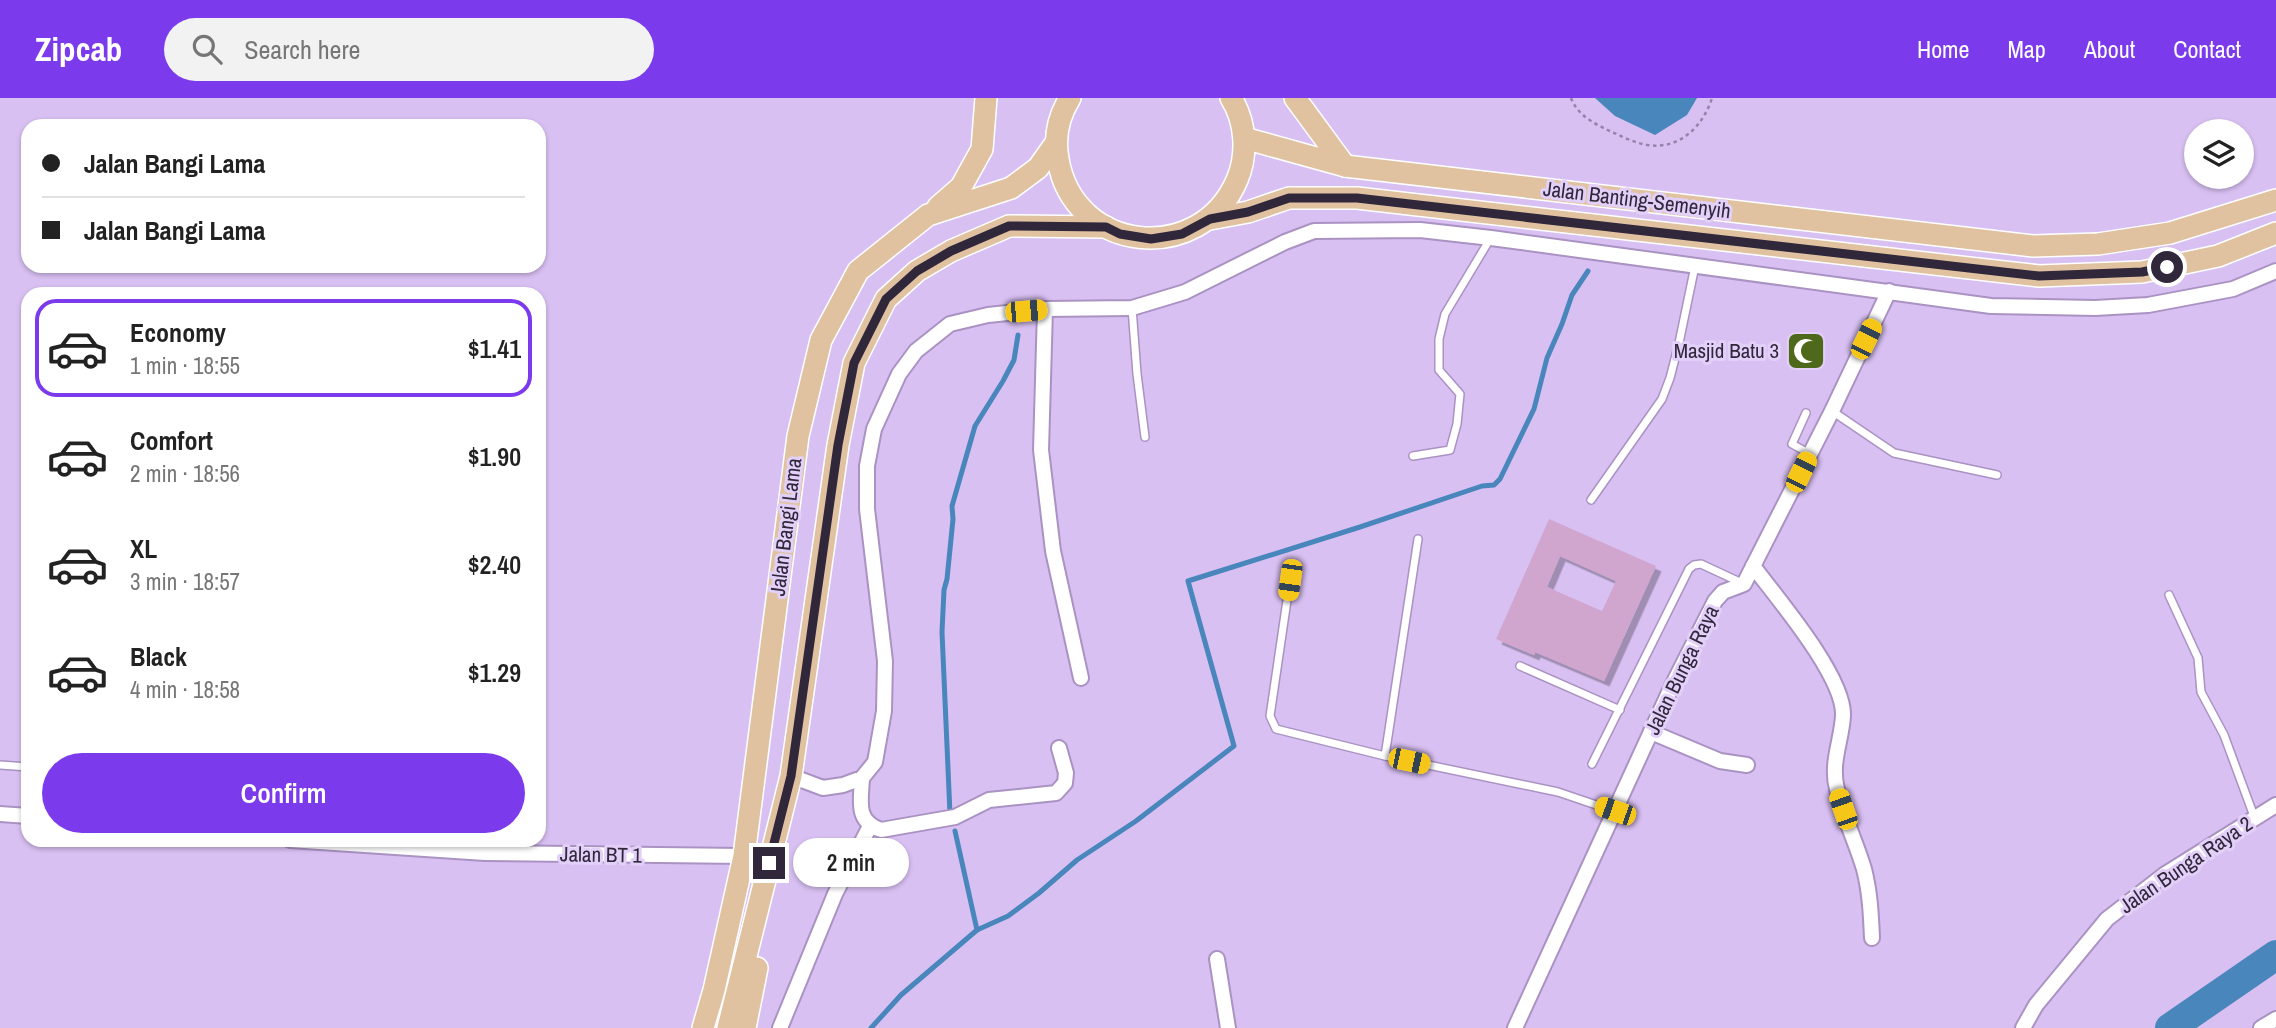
<!DOCTYPE html>
<html lang="en">
<head>
<meta charset="utf-8">
<style>
  :root { --surface:#fff; --page:#f2f2f2; --text:#222; --muted:#767676; --line:#e0e0e0; --accent:#7c3aed }
  body { margin:0; font-family:"Archivo Narrow",sans-serif; background:var(--page); color:var(--text); height:100vh; display:flex; flex-direction:column; font-size:26px; white-space:nowrap }
  * { box-sizing:border-box; margin:0 }
  p { font-size:23px; color:var(--muted) }
  .icon { flex:none; width:38px; height:38px; fill:none; stroke:currentColor; stroke-width:2; stroke-linecap:round; stroke-linejoin:round }
  .map { position:relative; flex:1; overflow:hidden }
  .sheet { position:absolute; left:21px; top:189px; width:525px; height:560px; display:flex; flex-direction:column; background:var(--surface); border-radius:21px; box-shadow:0 2px 5px #0004 }
  .sheet>* { flex:none }
  .banner { position:absolute; left:21px; top:21px; width:525px; height:154px; border-radius:21px; box-shadow:0 2px 5px #0004; display:grid; align-content:center; height:154px; padding:0 21px; background:var(--surface) }
  .buttons { position:absolute; left:2184px; top:21px; display:grid; gap:14px }
  .buttons a { display:grid; place-items:center; width:70px; height:70px; border-radius:50%; background:var(--surface); box-shadow:0 2px 5px #0004; font-size:35px }
  .end { position:absolute; width:32px; height:32px; margin:-16px; border:9px solid #31273b; background:#fff; box-shadow:0 0 0 4px #fff }
  .from { border-radius:50% }
  .bubble { position:absolute; height:49px; border-radius:24px; background:var(--surface); box-shadow:0 2px 5px #0004; font-size:23px; font-weight:600; line-height:49px; text-align:center }
  .car { position:absolute; width:21px; height:42px; margin:-21px -10px; border-radius:9px; box-shadow:0 0 5px 2px #0007; background:linear-gradient(#f5c518 24%,#345 0 40%,#f5c518 0 76%,#345 0 86%,#f5c518 0) }
  .banner b { display:flex; align-items:center; gap:24px; height:66px; font-size:26px }
  .banner b+b { border-top:2px solid var(--line) }
  .banner i { width:18px; height:18px; background:var(--text) }
  ul { padding:12px 0 0; list-style:none }
  li { display:flex; align-items:center; gap:21px; height:98px; margin:0 14px 10px; padding:0 7px; border:4px solid transparent; border-radius:21px }
  li div { flex:1 }
  li b { display:block; font-size:26px }
  li em { font-style:normal; font-weight:600 }
  li.on { border-color:var(--accent) }
  li>.icon { width:63px; height:63px; stroke-width:1.5 }
  .button { display:flex; gap:14px; margin-top:auto; padding:14px 21px }
  .button a { flex:1; height:80px; border-radius:42px; background:var(--accent); color:#fff; font-size:28px; font-weight:600; line-height:80px; text-align:center }
  header { display:flex; align-items:center; gap:42px; box-sizing:border-box; height:98px; padding:0 35px; background:var(--accent); color:#fff }
  header strong { font-size:33px }
  nav { display:flex; gap:38px; margin-inline-start:auto; font-size:24px }
  .search { width:490px; height:63px; background:var(--page); display:flex; align-items:center; gap:18px; box-sizing:border-box; padding:0 24px; border-radius:38px; color:var(--muted); font-size:26px }
  .map>svg:first-child { display:block }
</style>
</head>
<body>
<header>
<strong>Zipcab</strong>
<div class="search"><svg class="icon" aria-label="search" viewBox="0 0 24 24"><circle cx="10" cy="10" r="6"/><path d="M15 15l6 6"/></svg>Search here</div>
<nav><a>Home</a><a>Map</a><a>About</a><a>Contact</a></nav>
</header>
<div class="map">
<svg width="2276" height="930" viewBox="0 0 2276 930">
  <defs>
    <filter id="shadow"><feDropShadow dx="5.5" dy="5.5" stdDeviation="0" flood-color="#0004"/></filter>
  </defs>
  <rect width="100%" height="100%" fill="#d9c0f3"/>
  <polygon fill="#4986bb" points="1595,0 1697,0 1687,17 1655,37 1615,18"/>
  <g fill="none" stroke-linecap="round" stroke-linejoin="round">
    <g stroke="#4986bb" stroke-width="5">
      <polyline points="950,716 942,534 944,492 947,481 953,421 952,408 975,328 1003,283 1014,262 1018,237"/>
      <polyline points="955,733 977,832"/>
      <polyline points="871,930 901,897 977,832 1008,818 1039,795 1077,762 1136,723 1234,648 1188,483 1360,429 1482,388 1494,387 1500,381 1534,311 1547,260 1562,226 1572,197 1588,173"/>
    </g>
    <polyline stroke="#4986bb" stroke-width="30" points="2170,930 2276,857"/>
  </g>
  <path fill="#d0a6cf" fill-rule="evenodd" filter="url(#shadow)" d="M1549 421 1656 468 1604 583 1535 554 1534 557 1496 541ZM1560 458 1616 483 1602 513 1547 489Z"/>
  <g fill="none" stroke-linecap="round" stroke-linejoin="round">
    <g stroke="#aa92c2" stroke-width="10">
      <g id="service">
        <polyline points="1132,210 1137,276 1145,339"/>
        <polyline points="1832,313 1894,355 1997,377"/>
        <polyline points="1806,315 1792,346 1810,356"/>
        <polyline points="1413,358 1450,352 1457,326 1460,296 1439,272 1439,241 1445,216 1490,141"/>
        <polyline points="1591,402 1662,301 1670,280 1679,245 1695,168"/>
        <polyline points="1290,482 1270,618 1276,631 1385,658 1558,694 1614,713"/>
        <polyline points="2169,497 2198,560 2201,594 2224,637 2255,721"/>
        <polyline points="1520,568 1620,612"/>
        <polyline points="1385,658 1418,441"/>
        <polyline points="1592,666 1689,471 1694,467 1701,466 1744,486"/>
        <polyline points="0,667 28,669"/>
      </g>
    </g>
    <g stroke="#aa92c2" stroke-width="18">
      <g id="minor">
        <polyline points="1045,211 1041,352 1053,453 1081,580"/>
        <path d="M1753 468C1777 500 1844 578 1843 617 1842 642 1830 665 1837 691 1843 718 1856 744 1864 771 1870 794 1871 817 1872 840"/>
        <polyline points="1651,634 1720,663 1747,667"/>
        <polyline points="791,678 823,690 843,687 862,680 875,664 884,613 885,563 867,411 867,368 874,331 899,276 916,253 950,226 988,217 1045,211 1132,210 1185,194 1285,144 1314,133 1420,132 1491,140 1991,208 2095,210 2148,207 2233,191 2276,173"/>
        <path d="M862 680C861 703 855 723 881 732L955 719 989 702 1056 695 1065 685 1066 675 1059 650"/>
        <polyline points="0,716 28,718"/>
        <polyline points="290,742 485,755 744,758"/>
        <polyline points="1217,861 1228,930"/>
        <polyline points="780,930 835,796 870,728"/>
        <polyline points="1515,930 1672,588 1715,503 1723,494 1744,486 1832,313 1889,193"/>
        <polyline points="2023,930 2036,907 2107,821 2164,777 2276,707"/>
        <polyline points="2261,930 2276,921"/>
      </g>
    </g>
    <g stroke="#fff" stroke-width="24">
      <g id="primary">
        <path d="M1070 0C1058 19 1054 39 1058 61 1073 155 1200 169 1237 82 1248 56 1246 24 1231 0"/>
        <polyline points="1295,0 1345,68"/>
        <polyline points="1244,40 1345,68 2033,148 2098,146 2170,135 2276,102"/>
        <polyline points="938,109 961,89 982,51 986,0"/>
        <polyline points="1210,121 1248,114 1289,100 1357,100 2039,178 2142,174 2218,158 2276,135"/>
        <polyline points="703,930 714,892 744,758 798,338 821,242 858,173 928,117 1011,90 1038,70 1055,46"/>
        <polyline points="728,930 791,678 838,347 854,265 886,201 917,173 951,153 1009,128 1106,129"/>
        <polyline points="745,930 757,870"/>
      </g>
    </g>
    <path stroke="#9683aa" stroke-width="2.5" stroke-dasharray="3.5 3.5" stroke-linecap="butt" d="M1571 0C1578 18 1595 26 1612 34 1623 39 1635 45 1647 47 1680 52 1703 28 1712 0"/>
    <use href="#service" stroke="#fff" stroke-width="7"/>
    <use href="#minor" stroke="#fff" stroke-width="14"/>
    <use href="#primary" stroke="#e0c2a1" stroke-width="21"/>
  </g>
  <g fill="none" stroke-linecap="round" stroke-linejoin="round">
    <polyline stroke="#31273b" stroke-width="9" points="769,765 791,678 838,347 854,265 886,201 917,173 951,153 1009,128 1106,129 1120,136 1151,141 1182,136 1210,121 1248,114 1289,100 1357,100 2039,178 2142,174 2167,169"/>
  </g>
  <defs>
    <g id="mosque-square" transform="scale(2.0125)"><rect x="-9" y="-9" width="18" height="18" rx="4" fill="#4e691b" stroke="#e3d0f9"/><path d="M3.5-4.9A6 6 0 1 0 3.5 4.9A5 5 0 1 1 3.5-4.9Z" fill="#fff"/></g>
  </defs>
  <g fill-rule="evenodd">
    <use href="#mosque-square" x="1806" y="253"/>
  </g>
  <g text-anchor="middle" stroke-width="6" stroke-linejoin="round" paint-order="stroke">
    <g font-size="21" fill="#31273b" stroke="#e3d0f9">
      <text transform="translate(1637 102) rotate(7)" y="7">Jalan Banting-Semenyih</text>
      <text transform="translate(786 429) rotate(-83)" y="7">Jalan Bangi Lama</text>
      <text transform="translate(1682 572) rotate(-64)" y="7">Jalan Bunga Raya</text>
      <text transform="translate(601 757) rotate(1)" y="7">Jalan BT 1</text>
      <text transform="translate(2186 767) rotate(-34)" y="7">Jalan Bunga Raya 2</text>
    </g>
    <g font-size="21" fill="#31273b" stroke="#e3d0f9" text-anchor="end">
      <text x="1779" y="260">Masjid Batu 3</text>
    </g>
  </g>
</svg>
<div class="buttons">
<a><svg class="icon" aria-label="layers" viewBox="0 0 24 24"><path d="M12 4l9 5-9 5-9-5zM3 14l9 5 9-5"/></svg></a>
</div>
<i class="end from" style="left:2167px;top:169px"></i>
<i class="end" style="left:769px;top:765px"></i>
<div class="bubble" style="left:793px;top:740px;width:116px">2 min</div>
<i class="car" style="left:1026px;top:213px;rotate:85deg"></i>
<i class="car" style="left:1866px;top:241px;rotate:26deg"></i>
<i class="car" style="left:1801px;top:374px;rotate:26deg"></i>
<i class="car" style="left:1290px;top:482px;rotate:188deg"></i>
<i class="car" style="left:1409px;top:663px;rotate:102deg"></i>
<i class="car" style="left:1843px;top:711px;rotate:341deg"></i>
<i class="car" style="left:1615px;top:713px;rotate:289deg"></i>
<div class="banner">
<b><i class="from"></i>Jalan Bangi Lama</b>
<b><i></i>Jalan Bangi Lama</b>
</div>
<section class="sheet">
<ul>
<li class="on"><svg class="icon" aria-label="car" viewBox="0 0 24 24"><path d="M5 17H2v-5l4-1 3-4h7l3 4 3 1v5h-3M9 17h6M6 11h13"/><circle cx="7" cy="17" r="2"/><circle cx="17" cy="17" r="2"/></svg><div><b>Economy</b><p>1 min · 18:55</p></div><em>$1.41</em></li>
<li><svg class="icon" aria-label="car" viewBox="0 0 24 24"><path d="M5 17H2v-5l4-1 3-4h7l3 4 3 1v5h-3M9 17h6M6 11h13"/><circle cx="7" cy="17" r="2"/><circle cx="17" cy="17" r="2"/></svg><div><b>Comfort</b><p>2 min · 18:56</p></div><em>$1.90</em></li>
<li><svg class="icon" aria-label="car" viewBox="0 0 24 24"><path d="M5 17H2v-5l4-1 3-4h7l3 4 3 1v5h-3M9 17h6M6 11h13"/><circle cx="7" cy="17" r="2"/><circle cx="17" cy="17" r="2"/></svg><div><b>XL</b><p>3 min · 18:57</p></div><em>$2.40</em></li>
<li><svg class="icon" aria-label="car" viewBox="0 0 24 24"><path d="M5 17H2v-5l4-1 3-4h7l3 4 3 1v5h-3M9 17h6M6 11h13"/><circle cx="7" cy="17" r="2"/><circle cx="17" cy="17" r="2"/></svg><div><b>Black</b><p>4 min · 18:58</p></div><em>$1.29</em></li>
</ul>
<div class="button"><a>Confirm</a></div>
</section>
</div>
</body>
</html>
